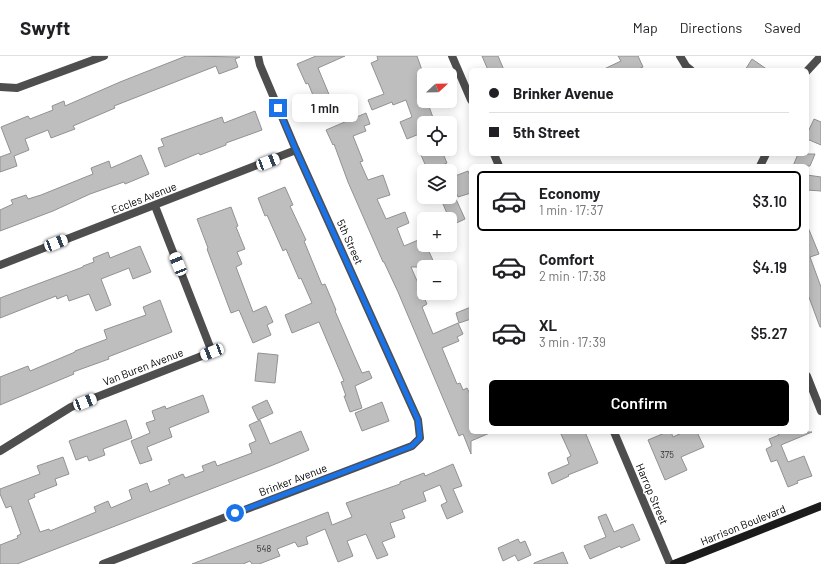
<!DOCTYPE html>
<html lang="en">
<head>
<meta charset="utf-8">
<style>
  :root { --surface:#fff; --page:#f2f2f2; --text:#202124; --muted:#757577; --line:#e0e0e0; --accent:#000 }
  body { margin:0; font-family:Barlow,sans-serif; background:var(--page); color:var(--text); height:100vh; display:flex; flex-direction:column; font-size:15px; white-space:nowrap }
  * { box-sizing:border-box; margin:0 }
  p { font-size:13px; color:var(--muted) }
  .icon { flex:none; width:22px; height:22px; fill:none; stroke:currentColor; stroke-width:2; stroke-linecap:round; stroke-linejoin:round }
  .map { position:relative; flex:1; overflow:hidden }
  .drawer { position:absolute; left:469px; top:108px; width:340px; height:270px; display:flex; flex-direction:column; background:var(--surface); border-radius:6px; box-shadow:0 2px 10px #0003 }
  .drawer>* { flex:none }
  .guide { position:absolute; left:469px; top:12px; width:340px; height:88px; border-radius:6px; box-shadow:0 2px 10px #0003; display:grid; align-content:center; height:88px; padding:0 20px; background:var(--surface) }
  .needle { width:26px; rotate:68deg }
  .tools { position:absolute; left:417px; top:12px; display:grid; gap:8px }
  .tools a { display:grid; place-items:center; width:40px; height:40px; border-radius:6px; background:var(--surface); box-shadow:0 2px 10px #0003; font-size:20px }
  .end { position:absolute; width:18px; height:18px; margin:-9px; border:5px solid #1a73e8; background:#fff; box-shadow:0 0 0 2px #fff }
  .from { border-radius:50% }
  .bubble { position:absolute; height:28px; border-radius:6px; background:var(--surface); box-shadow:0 2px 10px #0003; font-size:13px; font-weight:600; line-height:28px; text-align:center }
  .car { position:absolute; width:12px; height:24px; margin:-12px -6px; border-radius:5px; box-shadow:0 0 3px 1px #0007; background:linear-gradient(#fff 24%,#345 0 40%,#fff 0 76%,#345 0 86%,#fff 0) }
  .guide b { display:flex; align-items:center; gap:14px; height:38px; font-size:15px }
  .guide b+b { border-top:1px solid var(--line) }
  .guide i { width:10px; height:10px; background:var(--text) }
  ul { padding:7px 0 0; list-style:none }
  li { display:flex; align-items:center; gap:12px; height:60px; margin:0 8px 6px; padding:0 12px; border:2px solid transparent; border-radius:6px }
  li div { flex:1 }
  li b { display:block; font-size:15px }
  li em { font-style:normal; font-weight:600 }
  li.selected { border-color:var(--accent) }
  li>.icon { width:36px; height:36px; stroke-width:1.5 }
  .primary-button { display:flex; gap:8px; margin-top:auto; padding:8px 20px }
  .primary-button a { flex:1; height:46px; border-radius:6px; background:var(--accent); color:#fff; font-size:16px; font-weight:600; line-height:46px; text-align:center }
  header { display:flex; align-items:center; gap:24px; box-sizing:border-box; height:56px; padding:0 20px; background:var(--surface); border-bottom:1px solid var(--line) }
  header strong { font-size:19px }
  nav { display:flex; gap:22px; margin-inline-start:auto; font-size:14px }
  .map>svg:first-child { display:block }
</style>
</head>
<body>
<header>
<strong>Swyft</strong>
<nav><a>Map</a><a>Directions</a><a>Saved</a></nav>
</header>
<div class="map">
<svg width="821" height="508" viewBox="0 0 821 508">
  <rect width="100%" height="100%" fill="#fff"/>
  <g fill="#bebebe" stroke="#929292">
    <polygon points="186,0 240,1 235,3 238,11 219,18 216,10 114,50 115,52 73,70 75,73 51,82 48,74 25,83 29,94 14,100 17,110 0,116 0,101 11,97 1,71 28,60 30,63 53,54 52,50 64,45 65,50 120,26"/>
    <polygon points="316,0 345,0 318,12 333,48 319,54 308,27 306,28 297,8"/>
    <polygon points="377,0 417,0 423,17 417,19 424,38 424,45 427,45 435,67 424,67 424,76 407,83 400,66 412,61 406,44 393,49 392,46 372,54 368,44 384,38 371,7 378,4"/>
    <polygon points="482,0 498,0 504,14 488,14"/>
    <polygon points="618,0 638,0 643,11 636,14 602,14 621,5"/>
    <polygon points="752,3 768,14 745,14"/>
    <polygon points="255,55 262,74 226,87 226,89 200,99 199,97 165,111 158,92 164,90 161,83 222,61 224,67"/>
    <polygon points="366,57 370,68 364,70 366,75 353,80 363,105 360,106 368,124 383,119 390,139 377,143 386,163 405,156 409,167 397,172 404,190 423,182 424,189 426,189 436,211 411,211 427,248 422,251 433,278 458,267 463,278 457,281 459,285 442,292 457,328 460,327 463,334 467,332 471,340 471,376 492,376 471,385 471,398 463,378 459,380 398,236 384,206 383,206 348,126 334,88 333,89 326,74"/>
    <polygon points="814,63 821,66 821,89 807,83 807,78"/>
    <polygon points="435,93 441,93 447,107 428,115 421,99"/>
    <polygon points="798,98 815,98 810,110 793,110"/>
    <polygon points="141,99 149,118 125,128 124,126 90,138 53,155 0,175 0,154 13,148 11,144 26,139 28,143 41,139 93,118 91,112 109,105 111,112"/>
    <polygon points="468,115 471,122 471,137 458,141 450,122"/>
    <polygon points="807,119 821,121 821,135 807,134"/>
    <polygon points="285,131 293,149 290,150 306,184 304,185 322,229 325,228 336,254 335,255 354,299 362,317 369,315 372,322 355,330 362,352 350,356 344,340 346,340 341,326 344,325 319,266 292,277 285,259 312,247 301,222 299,223 286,193 283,195 267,159 265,160 258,142"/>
    <polygon points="440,141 455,141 465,163 452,169"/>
    <polygon points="231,151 238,170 236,171 245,193 237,196 242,208 236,211 253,256 266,250 273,266 267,269 271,279 253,287 239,254 231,257 207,193 208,192 197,163"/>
    <polygon points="807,169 819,198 810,201 821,231 821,271 820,271 807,236"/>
    <polygon points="140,190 151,216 133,223 129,212 101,223 111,249 96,255 89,238 69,245 67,239 57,243 56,240 0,262 0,242 83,211 83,210 94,206 93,202 108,196 110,202"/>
    <polygon points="160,244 172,276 108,301 109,303 73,316 74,318 0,349 0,321 28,310 30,315 75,296 75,295 107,283 104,274 146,259 143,251"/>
    <polygon points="471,251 471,263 459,267 456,257"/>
    <polygon points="258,297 278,299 275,327 255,325"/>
    <polygon points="203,339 209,356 169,372 172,381 147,391 152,404 140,408 131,385 150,377 146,367 155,364 152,355 165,350 166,353"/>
    <polygon points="267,344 273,357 258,364 252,351"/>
    <polygon points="382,346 389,365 362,375 355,357"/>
    <polygon points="126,364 132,382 103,393 105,399 89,405 87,400 76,404 69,385"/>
    <polygon points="260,364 270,388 301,375 309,394 273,409 17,508 0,508 0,489 18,482 17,480 21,478 11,450 6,452 0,438 0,433 40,418 37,410 63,401 69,418 55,423 57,429 34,438 35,441 28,444 40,476 49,473 50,475 96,456 94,451 108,445 111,452 132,443 129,434 147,427 150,436 170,428 168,424 183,418 185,422 204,415 202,410 215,405 217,410 252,397 249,388 256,385 249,369"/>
    <polygon points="560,376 585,376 598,407 568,419 569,420 552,428 548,417 569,408 567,402 571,400"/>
    <polygon points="667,376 671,376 673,381 684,376 697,376 704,391 681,401 687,414 665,424 648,384"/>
    <polygon points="778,376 812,376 781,389 788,406 804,400 812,420 797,425 798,427 788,431 777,404 771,406 766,393 772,390 769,383 779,379"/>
    <polygon points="453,408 462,430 453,433 463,456 447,463 441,449 447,446 440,429 423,436 426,445 402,454 405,462 390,467 395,481 382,486 388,499 377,503 366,478 347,485 353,500 338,506 325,473 306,481 308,488 298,491 295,486 277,493 280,500 259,508 252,508 250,505 243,508 192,508 328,456 332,469 352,461 346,447 400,428 400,426 424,417 425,420"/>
    <polygon points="606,458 614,476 633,468 640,484 621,492 620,490 590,503 584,490 606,481 598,461"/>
    <polygon points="518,483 520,487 525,485 531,499 518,505 515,499 503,505 498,492"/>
    <polygon points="563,496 568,508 534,508 534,507"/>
  </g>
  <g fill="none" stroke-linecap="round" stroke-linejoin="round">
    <g stroke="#4e4e4e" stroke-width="8">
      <polyline points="452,0 471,44"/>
      <polyline points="680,0 686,10 691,14"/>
      <polyline points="807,15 821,0"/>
      <polyline points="0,31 17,32 104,0"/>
      <polyline points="494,98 499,110"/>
      <polyline points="760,110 766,98"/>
      <polyline points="0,209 296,94"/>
      <polyline points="807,320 821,355"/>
      <polyline points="614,376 670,508"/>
      <polyline points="0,395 71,351 212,296 155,150"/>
      <polyline points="103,508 412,390 420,382 418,364 296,94 260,9 258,0"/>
    </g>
    <polyline stroke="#1b1b1b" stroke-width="8" points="674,508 821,450"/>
  </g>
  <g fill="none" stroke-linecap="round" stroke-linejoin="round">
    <polyline stroke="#1a73e8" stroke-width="5" points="235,457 412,390 420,382 418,364 296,94 278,52"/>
  </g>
  <g text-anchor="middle" stroke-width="3" stroke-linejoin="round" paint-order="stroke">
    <g font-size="9" fill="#303030">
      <text x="667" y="402">375</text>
      <text x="264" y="496">548</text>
    </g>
    <g font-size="11" fill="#000" stroke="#fff">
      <text transform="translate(144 142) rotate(-21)" y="4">Eccles Avenue</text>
      <text transform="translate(350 186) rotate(66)" y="4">5th Street</text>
      <text transform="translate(143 311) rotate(-21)" y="4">Van Buren Avenue</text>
      <text transform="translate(293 424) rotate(-21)" y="4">Brinker Avenue</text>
      <text transform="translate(652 438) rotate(67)" y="4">Harrop Street</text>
      <text transform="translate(743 469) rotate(-22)" y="4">Harrison Boulevard</text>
    </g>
  </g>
</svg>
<div class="tools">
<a><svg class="needle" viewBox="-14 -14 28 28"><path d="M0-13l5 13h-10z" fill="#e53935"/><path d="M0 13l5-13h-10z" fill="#757577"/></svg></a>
<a><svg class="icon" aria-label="locate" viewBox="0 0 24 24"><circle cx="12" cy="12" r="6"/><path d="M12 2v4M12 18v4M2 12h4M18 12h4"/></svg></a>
<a><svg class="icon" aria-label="layers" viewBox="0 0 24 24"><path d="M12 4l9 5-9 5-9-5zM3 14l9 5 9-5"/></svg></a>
<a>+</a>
<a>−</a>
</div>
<i class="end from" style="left:235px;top:457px"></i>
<i class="end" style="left:278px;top:52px"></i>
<div class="bubble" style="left:292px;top:38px;width:66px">1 min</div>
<i class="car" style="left:268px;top:106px;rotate:69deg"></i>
<i class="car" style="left:56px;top:187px;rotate:69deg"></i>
<i class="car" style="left:178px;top:208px;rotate:338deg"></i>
<i class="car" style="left:212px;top:296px;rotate:249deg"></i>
<i class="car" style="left:85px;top:346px;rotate:69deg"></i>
<div class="guide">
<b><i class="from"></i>Brinker Avenue</b>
<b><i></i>5th Street</b>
</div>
<section class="drawer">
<ul>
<li class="selected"><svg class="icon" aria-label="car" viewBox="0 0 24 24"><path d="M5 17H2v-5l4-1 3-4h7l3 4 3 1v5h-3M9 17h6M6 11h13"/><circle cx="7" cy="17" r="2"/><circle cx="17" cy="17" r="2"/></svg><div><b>Economy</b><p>1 min · 17:37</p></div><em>$3.10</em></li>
<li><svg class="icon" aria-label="car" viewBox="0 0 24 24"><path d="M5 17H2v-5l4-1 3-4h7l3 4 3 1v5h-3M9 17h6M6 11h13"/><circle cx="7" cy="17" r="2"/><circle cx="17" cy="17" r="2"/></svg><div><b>Comfort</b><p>2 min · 17:38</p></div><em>$4.19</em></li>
<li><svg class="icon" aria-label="car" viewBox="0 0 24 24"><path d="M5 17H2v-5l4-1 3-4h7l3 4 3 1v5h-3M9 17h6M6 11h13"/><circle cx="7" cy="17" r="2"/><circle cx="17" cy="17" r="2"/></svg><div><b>XL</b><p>3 min · 17:39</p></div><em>$5.27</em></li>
</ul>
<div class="primary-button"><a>Confirm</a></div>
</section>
</div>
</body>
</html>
